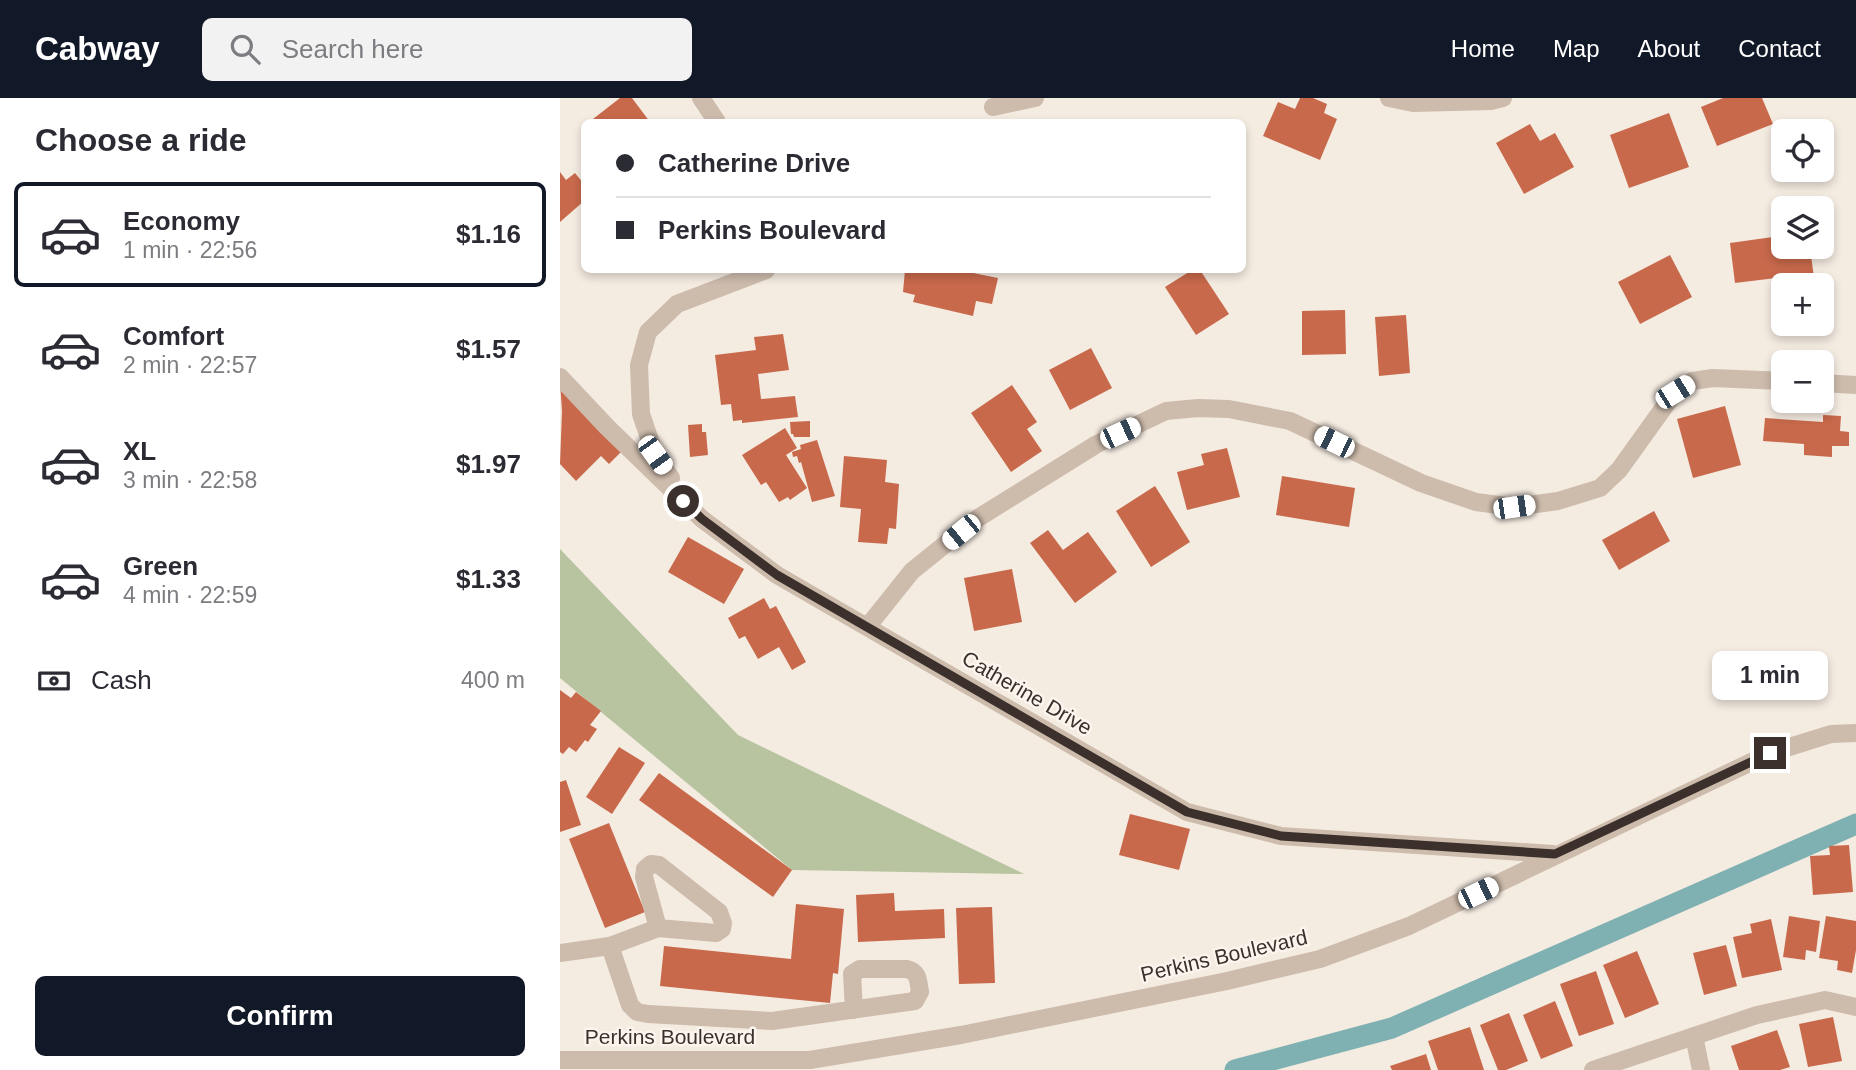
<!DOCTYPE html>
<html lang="en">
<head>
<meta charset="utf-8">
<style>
  :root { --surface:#fff; --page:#f2f2f3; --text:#2b2b33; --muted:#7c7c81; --line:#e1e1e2; --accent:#111827 }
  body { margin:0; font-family:Arial,sans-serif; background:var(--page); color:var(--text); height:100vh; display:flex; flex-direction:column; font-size:26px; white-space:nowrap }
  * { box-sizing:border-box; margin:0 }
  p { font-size:23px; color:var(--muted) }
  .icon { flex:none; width:38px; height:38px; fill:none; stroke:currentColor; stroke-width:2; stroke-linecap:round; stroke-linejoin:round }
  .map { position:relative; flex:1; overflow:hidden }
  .details { display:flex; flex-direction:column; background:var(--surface); width:560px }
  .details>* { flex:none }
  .guide { position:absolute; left:21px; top:21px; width:665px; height:154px; border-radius:10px; box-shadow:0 4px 10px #0003; display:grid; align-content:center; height:154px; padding:0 35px; background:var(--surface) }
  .buttons { position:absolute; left:1211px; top:21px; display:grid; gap:14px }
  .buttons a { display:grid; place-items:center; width:63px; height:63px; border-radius:10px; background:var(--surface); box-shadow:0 4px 10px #0003; font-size:35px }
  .end { position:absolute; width:32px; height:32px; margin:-16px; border:9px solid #3b302b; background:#fff; box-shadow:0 0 0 4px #fff }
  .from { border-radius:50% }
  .bubble { position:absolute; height:49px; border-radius:10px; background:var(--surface); box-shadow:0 4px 10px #0003; font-size:23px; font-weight:700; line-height:49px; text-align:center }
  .car { position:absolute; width:21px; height:42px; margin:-21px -10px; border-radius:9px; box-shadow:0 0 5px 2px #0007; background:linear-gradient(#fff 24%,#345 0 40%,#fff 0 76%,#345 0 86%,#fff 0) }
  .guide b { display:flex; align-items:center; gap:24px; height:66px; font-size:26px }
  .guide b+b { border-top:2px solid var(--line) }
  .guide i { width:18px; height:18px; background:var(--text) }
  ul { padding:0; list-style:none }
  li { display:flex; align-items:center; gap:21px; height:105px; margin:0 14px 10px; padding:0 21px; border:4px solid transparent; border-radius:10px }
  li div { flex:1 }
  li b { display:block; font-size:26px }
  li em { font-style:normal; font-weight:700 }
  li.active { border-color:var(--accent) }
  li>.icon { width:63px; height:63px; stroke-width:1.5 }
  h2 { padding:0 35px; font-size:32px; line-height:84px }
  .pay { display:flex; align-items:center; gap:18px; height:77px; padding:0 35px; font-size:26px }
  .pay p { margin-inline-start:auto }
  .button { display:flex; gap:14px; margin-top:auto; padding:14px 35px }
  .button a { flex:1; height:80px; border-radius:10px; background:var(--accent); color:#fff; font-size:28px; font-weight:700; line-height:80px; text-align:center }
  header { display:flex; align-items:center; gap:42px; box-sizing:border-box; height:98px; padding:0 35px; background:var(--accent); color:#fff }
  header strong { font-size:33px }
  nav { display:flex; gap:38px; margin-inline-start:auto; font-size:24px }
  .search { width:490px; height:63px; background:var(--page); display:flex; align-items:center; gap:18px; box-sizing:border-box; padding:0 24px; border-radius:10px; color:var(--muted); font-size:26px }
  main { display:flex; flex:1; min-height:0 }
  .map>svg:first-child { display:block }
</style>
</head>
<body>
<header>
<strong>Cabway</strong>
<div class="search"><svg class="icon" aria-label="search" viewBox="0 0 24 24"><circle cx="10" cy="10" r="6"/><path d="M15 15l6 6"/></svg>Search here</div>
<nav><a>Home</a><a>Map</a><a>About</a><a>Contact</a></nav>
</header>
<main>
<section class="details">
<h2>Choose a ride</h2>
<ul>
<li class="active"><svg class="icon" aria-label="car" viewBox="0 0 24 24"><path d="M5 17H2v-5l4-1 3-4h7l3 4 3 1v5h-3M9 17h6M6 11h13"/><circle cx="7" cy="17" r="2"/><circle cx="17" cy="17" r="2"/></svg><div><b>Economy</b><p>1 min · 22:56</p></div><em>$1.16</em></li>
<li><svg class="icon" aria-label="car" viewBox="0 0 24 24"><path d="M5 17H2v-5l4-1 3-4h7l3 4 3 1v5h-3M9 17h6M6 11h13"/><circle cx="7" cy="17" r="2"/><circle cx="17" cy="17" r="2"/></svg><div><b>Comfort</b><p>2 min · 22:57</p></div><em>$1.57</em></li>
<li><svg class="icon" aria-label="car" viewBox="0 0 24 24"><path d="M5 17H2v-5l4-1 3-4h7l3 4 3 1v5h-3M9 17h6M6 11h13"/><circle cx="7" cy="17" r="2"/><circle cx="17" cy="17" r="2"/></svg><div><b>XL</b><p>3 min · 22:58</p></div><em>$1.97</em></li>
<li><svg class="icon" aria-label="car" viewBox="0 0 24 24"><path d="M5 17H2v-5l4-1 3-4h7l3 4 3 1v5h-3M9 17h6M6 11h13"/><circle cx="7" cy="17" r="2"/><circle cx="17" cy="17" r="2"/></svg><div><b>Green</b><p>4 min · 22:59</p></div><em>$1.33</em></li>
</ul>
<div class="pay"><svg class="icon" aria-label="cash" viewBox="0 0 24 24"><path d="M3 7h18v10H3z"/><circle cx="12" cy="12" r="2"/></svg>Cash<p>400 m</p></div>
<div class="button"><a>Confirm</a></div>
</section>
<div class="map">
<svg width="1296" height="972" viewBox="0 0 1296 972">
  <rect width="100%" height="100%" fill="#f4ebe1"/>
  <polygon fill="#b8c4a0" points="0,451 178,637 464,776 232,772 0,580"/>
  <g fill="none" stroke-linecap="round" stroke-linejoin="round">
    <polyline stroke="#7fb0b2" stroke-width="21" points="675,972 832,930 1296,726"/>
  </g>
  <g fill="#c8694b">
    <polygon points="60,0 72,0 90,24 35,24 33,21"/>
    <polygon points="740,0 753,0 767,6 764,15 777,21 760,62 703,38 718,4 735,11"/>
    <polygon points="1163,0 1202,0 1213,26 1157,48 1141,9"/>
    <polygon points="1109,15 1129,69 1069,90 1050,37"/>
    <polygon points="970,26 980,43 995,35 1014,69 964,96 936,45"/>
    <polygon points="0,74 6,82 15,75 24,86 24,103 0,124"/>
    <polygon points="1220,138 1222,153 1250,150 1255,187 1225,187 1224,179 1175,185 1170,145"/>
    <polygon points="1110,157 1132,199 1080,226 1058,184"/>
    <polygon points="345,172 414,172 413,175 438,180 432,206 416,203 413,218 353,204 355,197 343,194"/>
    <polygon points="632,172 640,172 669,216 636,237 605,189"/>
    <polygon points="785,212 786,256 742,257 742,213"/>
    <polygon points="846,217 850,275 819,278 815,219"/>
    <polygon points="223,236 229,272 198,276 201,301 235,298 238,319 182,325 182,322 173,323 171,306 161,307 155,257 196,252 194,239"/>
    <polygon points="531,250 552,290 510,312 489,272"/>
    <polygon points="0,284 65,350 49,366 41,358 16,383 0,366 2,313"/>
    <polygon points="452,287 477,324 467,331 482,353 451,374 411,315"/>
    <polygon points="1165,308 1181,367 1133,380 1117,321"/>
    <polygon points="1263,317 1281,318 1280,333 1289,334 1289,348 1272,348 1272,359 1244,357 1244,346 1203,343 1205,320 1263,324"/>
    <polygon points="250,323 250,339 234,339 233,336 231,336 230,324"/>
    <polygon points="142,326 142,334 146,334 148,357 130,359 128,327"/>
    <polygon points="225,330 237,350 226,357 247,390 230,402 228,399 219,404 206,384 201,387 182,357"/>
    <polygon points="257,342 275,398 252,404 241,364 239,365 237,358 233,359 232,354 241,351 240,347"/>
    <polygon points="667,350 680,399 627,412 617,374 644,367 641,356"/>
    <polygon points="284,358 327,362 325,384 339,386 336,431 329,430 327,446 298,444 301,411 280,409"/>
    <polygon points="722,378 795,390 789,429 716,417"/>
    <polygon points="595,388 630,444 591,469 556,413"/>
    <polygon points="1094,413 1110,443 1059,472 1042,442"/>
    <polygon points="488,432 503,452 528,434 557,474 515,505 470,445"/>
    <polygon points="128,439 184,471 164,506 108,474"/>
    <polygon points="452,471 462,524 414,533 404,480"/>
    <polygon points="204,500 210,511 216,508 246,564 232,572 219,549 198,561 185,538 179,541 168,520"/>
    <polygon points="0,592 11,600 16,594 41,613 30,627 37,631 28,644 25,642 16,654 9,649 3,656 0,654"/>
    <polygon points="59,649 85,665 52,716 26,699"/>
    <polygon points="99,675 232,772 213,799 79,702"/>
    <polygon points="6,682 21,727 0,734 0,684"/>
    <polygon points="570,716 630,731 619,772 559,757"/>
    <polygon points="49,725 85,814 45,830 9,741"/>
    <polygon points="1289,747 1293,794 1253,797 1250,758 1270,757 1269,748"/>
    <polygon points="334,795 335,813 384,811 385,840 298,844 296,797"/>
    <polygon points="236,806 284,811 278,876 273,875 270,905 100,888 104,848 231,861"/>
    <polygon points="432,809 435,885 399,886 396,810"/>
    <polygon points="1229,818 1260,823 1256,854 1246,852 1245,862 1223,859"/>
    <polygon points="1266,818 1296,823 1296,852 1292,875 1277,872 1278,863 1259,860"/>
    <polygon points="1211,821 1222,872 1182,880 1173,839 1192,835 1190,826"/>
    <polygon points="1166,847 1177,888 1144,897 1133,855"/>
    <polygon points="1077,853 1099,906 1065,920 1043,867"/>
    <polygon points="1036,873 1054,926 1019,938 1000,886"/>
    <polygon points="995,903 1013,948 981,961 963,917"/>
    <polygon points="949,915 968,963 946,972 938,972 920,927"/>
    <polygon points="1273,919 1282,963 1248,969 1239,926"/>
    <polygon points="910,929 924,972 878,972 868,943"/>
    <polygon points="1217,932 1230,969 1220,972 1179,972 1171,948"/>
    <polygon points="866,956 871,972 832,972 830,968"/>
  </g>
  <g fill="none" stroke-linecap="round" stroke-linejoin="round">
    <g stroke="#cdbbac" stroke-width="18">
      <polyline points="141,0 157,24"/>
      <polyline points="829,0 853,5 931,3 943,0"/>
      <polyline points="433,9 475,0"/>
      <polyline points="0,279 47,329 142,421 217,477 627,714 721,738 993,756"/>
      <polyline points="1262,285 1296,287"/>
      <polyline points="111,380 95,357 81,316 79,267 88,234 117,206 206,172"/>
      <polyline points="308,528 352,473 418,420 537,346 606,313 638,310 669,311 730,323 861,385 916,404 954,409 998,403 1040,390 1059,372 1115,294 1132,283 1153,280 1223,283"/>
      <path d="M50 848 70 907 77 914 88 916 212 923 355 903 360 894C358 883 359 874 347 871H300L292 876 294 912"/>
      <polyline points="0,855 50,848 98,830 156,835 162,831 163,825 159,814 99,767 91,766 85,771 84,779 98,830"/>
      <polyline points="1134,938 1141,972"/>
      <polyline points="0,962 250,962 401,937 667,883 760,861 849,828 1210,655 1271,636 1296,635"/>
      <polyline points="1033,972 1197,917 1265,902 1296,909"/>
    </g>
  </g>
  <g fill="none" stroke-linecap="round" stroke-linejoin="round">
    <polyline stroke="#3b302b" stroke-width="9" points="123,403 142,421 217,477 627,714 721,738 995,756 1210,655"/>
  </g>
  <g text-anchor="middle" stroke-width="5" stroke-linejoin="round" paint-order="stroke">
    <g font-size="21" fill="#3b302b" stroke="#fbf5ee">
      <text transform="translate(467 595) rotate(30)" y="7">Catherine Drive</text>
      <text transform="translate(664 858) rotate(-13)" y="7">Perkins Boulevard</text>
      <text x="110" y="946">Perkins Boulevard</text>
    </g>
  </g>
</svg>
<div class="buttons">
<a><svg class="icon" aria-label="locate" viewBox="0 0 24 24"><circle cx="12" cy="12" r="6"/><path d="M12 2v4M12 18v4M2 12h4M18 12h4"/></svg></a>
<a><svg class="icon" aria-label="layers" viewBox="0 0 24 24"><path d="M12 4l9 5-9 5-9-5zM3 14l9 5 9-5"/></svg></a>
<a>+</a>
<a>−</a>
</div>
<i class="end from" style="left:123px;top:403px"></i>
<i class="end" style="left:1210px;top:655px"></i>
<div class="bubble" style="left:1152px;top:553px;width:116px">1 min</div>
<i class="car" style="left:1115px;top:294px;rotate:58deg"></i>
<i class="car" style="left:560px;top:335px;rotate:65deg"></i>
<i class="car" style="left:774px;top:344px;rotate:296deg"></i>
<i class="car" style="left:95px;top:357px;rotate:144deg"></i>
<i class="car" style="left:954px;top:409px;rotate:82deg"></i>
<i class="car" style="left:401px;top:434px;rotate:231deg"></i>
<i class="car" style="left:918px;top:795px;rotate:64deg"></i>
<div class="guide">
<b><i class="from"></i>Catherine Drive</b>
<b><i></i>Perkins Boulevard</b>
</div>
</div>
</main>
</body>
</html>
